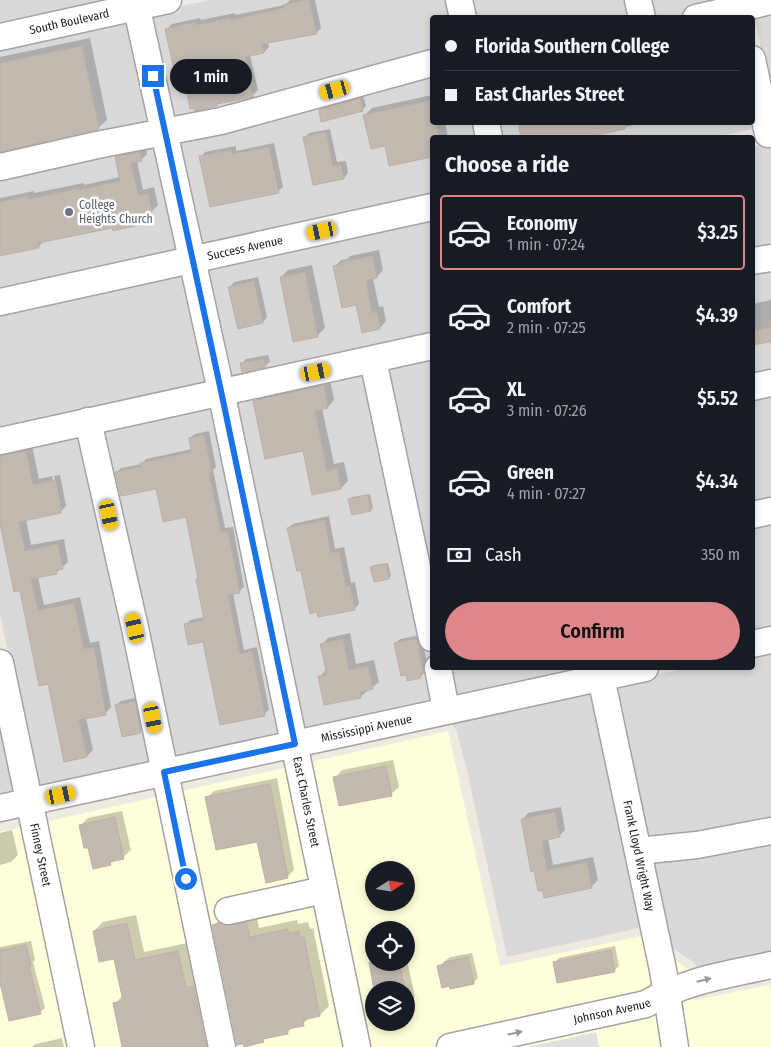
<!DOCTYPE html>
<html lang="en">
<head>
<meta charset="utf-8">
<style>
  :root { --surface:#171b24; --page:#242831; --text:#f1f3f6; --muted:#9ea1a6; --line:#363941; --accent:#df868a }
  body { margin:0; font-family:"Fira Sans Condensed",sans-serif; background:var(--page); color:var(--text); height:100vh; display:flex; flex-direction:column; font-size:19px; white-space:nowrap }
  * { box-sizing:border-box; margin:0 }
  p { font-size:16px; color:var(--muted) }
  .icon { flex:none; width:28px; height:28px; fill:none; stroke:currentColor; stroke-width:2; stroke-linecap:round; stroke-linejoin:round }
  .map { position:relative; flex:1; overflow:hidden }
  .details { position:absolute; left:430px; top:135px; width:325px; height:535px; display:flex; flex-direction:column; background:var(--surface); border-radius:5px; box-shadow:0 2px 8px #0003 }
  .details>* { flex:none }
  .top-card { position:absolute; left:430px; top:15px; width:325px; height:110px; border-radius:5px; box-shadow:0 2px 8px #0003; display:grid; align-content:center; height:110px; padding:0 15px; background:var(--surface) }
  .needle { width:32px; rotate:78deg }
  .tools { position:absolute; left:365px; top:861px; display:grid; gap:10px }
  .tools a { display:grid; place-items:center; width:50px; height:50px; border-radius:50%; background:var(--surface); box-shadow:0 2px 8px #0003; font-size:25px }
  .end { position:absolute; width:22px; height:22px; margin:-11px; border:6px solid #1a73e8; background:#fff; box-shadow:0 0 0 2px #fff }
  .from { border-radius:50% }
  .bubble { position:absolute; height:35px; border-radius:18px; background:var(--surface); box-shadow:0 2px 8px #0003; font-size:16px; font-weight:600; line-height:35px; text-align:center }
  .car { position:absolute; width:15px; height:30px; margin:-15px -8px; border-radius:6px; box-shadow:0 0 4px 1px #0007; background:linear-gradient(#f5c518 24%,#345 0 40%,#f5c518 0 76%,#345 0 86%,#f5c518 0) }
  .top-card b { display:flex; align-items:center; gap:18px; height:48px; font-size:19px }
  .top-card b+b { border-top:1px solid var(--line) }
  .top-card i { width:12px; height:12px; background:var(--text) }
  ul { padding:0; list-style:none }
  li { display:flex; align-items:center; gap:15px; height:75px; margin:0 10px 8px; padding:0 5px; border:2px solid transparent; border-radius:5px }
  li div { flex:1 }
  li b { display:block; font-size:19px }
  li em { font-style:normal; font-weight:600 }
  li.current { border-color:var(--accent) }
  li>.icon { width:45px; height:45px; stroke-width:1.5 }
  h2 { padding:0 15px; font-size:22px; line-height:60px }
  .pay { display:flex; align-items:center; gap:12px; height:55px; padding:0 15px; font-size:19px }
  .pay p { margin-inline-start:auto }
  .action { display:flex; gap:10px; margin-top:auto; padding:10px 15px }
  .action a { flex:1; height:58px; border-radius:30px; background:var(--accent); color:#111; font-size:20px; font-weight:600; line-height:58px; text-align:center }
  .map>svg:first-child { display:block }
</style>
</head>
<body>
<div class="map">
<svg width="771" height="1047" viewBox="0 0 771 1047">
  <rect width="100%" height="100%" fill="#eeeae2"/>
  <g fill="#dad9d9">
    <polygon points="0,0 125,0 0,27"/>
    <polygon points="210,0 449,0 453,17 432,18 432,122 475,123 478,137 432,138 432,198 201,248 149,13"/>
    <polygon points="470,0 730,0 733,17 473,17"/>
    <polygon points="771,0 771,98 752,6"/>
    <polygon points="129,18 181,253 0,292 0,46"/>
    <polygon points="752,122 757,128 711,138 499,138 496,123"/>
    <polygon points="771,143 771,374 752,378 752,147"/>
    <polygon points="432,217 432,668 588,668 303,733 204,266"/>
    <polygon points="185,270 283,737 37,791 0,614 0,311"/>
    <polygon points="771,392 771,630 752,635 752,396"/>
    <polygon points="771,649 771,956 699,972 695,963 668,945 612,684 687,668 752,668 753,653"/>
    <polygon points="593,688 644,929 639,928 507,957 467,770 456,729 451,724 446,723 307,755 307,751"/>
    <polygon points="0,713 17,795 0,799"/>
  </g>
  <path fill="#fffeda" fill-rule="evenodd" d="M448 731 500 966 641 936 689 970 695 1000 769 985 771 992V1047H0V832ZM374 870H406V902H374ZM374 930H406V962H374ZM374 990H406V1022H374Z"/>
  <polygon fill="#e0e0e0" points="596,1032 599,1047 528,1047"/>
  <g fill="#0003">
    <polygon points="290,0 315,0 321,28 316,33 268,42 269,47 264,52 250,55 258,90 253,95 219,103 216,105 186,80 167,29 172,24 200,18 201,20 235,13 235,15 285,5"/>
    <polygon points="90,38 107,120 98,128 0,150 0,57"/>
    <polygon points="363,95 366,106 362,110 320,110 324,106"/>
    <polygon points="432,95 432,122 445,122 448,138 432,138 432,156 390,164 386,145 365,115 372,108"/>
    <polygon points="519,122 647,122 578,138"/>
    <polygon points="330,129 337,162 346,161 348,173 344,178 314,184 304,138 309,133"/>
    <polygon points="274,143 283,187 278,191 201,157 205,152 236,146 236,151"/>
    <polygon points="146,147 147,154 141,160 137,161 143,190 154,187 158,205 152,211 148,212 149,217 143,223 113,227 44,241 38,247 0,255 0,198 34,191 34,193 84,183 84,185 120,177 116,157 122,151"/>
    <polygon points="379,250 383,270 377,277 373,278 379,307 383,306 386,321 380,328 357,303 334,267 341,260 347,259 350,256"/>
    <polygon points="312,265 325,328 318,335 281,277 288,270"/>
    <polygon points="258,277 267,317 263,322 230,287 234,282"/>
    <polygon points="771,300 771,340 752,344 752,304"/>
    <polygon points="268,355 270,361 265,366 242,364 246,359"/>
    <polygon points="330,379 334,400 328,407 322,408 334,464 344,462 348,481 341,488 255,401 262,394"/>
    <polygon points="209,431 216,467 213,470 225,528 233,527 244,587 239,591 233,593 244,650 257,647 269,710 264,714 204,641 185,625 190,620 205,617 199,578 187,516 157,488 116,473 121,468 142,464 146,459 192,449 190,438 195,434"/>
    <polygon points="32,445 39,479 52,476 58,509 61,509 54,476 60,475 66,506 60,512 26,519 31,545 64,539 68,562 56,573 38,577 44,605 80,597 90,643 99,641 111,707 105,714 86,718 93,750 87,756 49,682 0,522 0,448"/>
    <polygon points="370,494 373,508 371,510 353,513 350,499 352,497"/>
    <polygon points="329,516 335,549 344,547 351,583 355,582 359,604 355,608 319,616 288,528 293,524"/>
    <polygon points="388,563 391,576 389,578 372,567 374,565"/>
    <polygon points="350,633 356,664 374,660 379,682 360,697 319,677 326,670 322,644 328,638"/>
    <polygon points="421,635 428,666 424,669 425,672 420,677 395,644 400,639"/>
    <polygon points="139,697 145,727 141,731 123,735 116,705 121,701"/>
    <polygon points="393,760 399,787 391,794 335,778 342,770"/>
    <polygon points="277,778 294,870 287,877 258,840 207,798 214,791"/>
    <polygon points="561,807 565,830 559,836 548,838 553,865 593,857 598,880 592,886 545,896 522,820 528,813"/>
    <polygon points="122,811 131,850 123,857 114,859 110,864 89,846 81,825 88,818"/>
    <polygon points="12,830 18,855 11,862 0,865 0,833"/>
    <polygon points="256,913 259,928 297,920 298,924 308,922 310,929 313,928 329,1006 320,1015 310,1017 303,1024 294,1026 287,1033 267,1037 263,1041 214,925 223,916"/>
    <polygon points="136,915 144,952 187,943 213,1047 127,1047 115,1004 123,995 115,957 94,931 103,922"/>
    <polygon points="31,941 35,960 33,962 45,1008 40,1012 0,975 0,947"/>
    <polygon points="615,946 619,966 615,970 554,963 559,958"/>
    <polygon points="472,953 478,978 473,983 439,966 450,957"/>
    <polygon points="406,956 415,997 406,1004 406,990 376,990 370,964 374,960 374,962 406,962"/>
    <polygon points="62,1038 64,1047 32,1047 36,1044"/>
  </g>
  <g fill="#c2b9b1" stroke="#c0afa4">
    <polygon points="304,0 309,0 317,34 262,44 264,53 245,57 253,97 217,104 217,106 195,111 194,108 190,109 185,82 177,84 165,29 195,22 196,25 230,18 230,20 284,8 283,5"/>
    <polygon points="82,46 99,129 0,152 0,63"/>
    <polygon points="360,98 363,111 321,122 319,110"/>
    <polygon points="432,100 432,122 436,122 440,138 432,138 432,157 389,166 385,146 371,149 363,115"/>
    <polygon points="518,122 624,122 625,129 584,138 521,138"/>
    <polygon points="326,132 333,166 341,165 344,179 313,185 303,137"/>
    <polygon points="269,147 279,193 210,207 199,156 231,150 232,154"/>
    <polygon points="140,152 142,161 131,163 138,195 148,193 152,212 142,214 144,224 113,231 112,228 38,243 39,248 0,256 0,202 28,196 29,199 79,188 79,190 120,181 115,157"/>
    <polygon points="373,256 377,278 366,281 372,313 377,312 380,329 362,333 356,305 342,308 333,266 342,264 342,262"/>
    <polygon points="305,272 318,337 293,342 280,277"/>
    <polygon points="254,281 263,323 238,329 228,287"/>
    <polygon points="771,327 771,342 752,345 752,331"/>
    <polygon points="264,359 266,367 242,372 240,363"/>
    <polygon points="324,385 328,408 315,411 327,471 337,468 341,489 312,495 303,451 265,459 253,401"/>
    <polygon points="204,435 212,473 209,473 221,532 228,531 240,593 228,595 240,654 252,651 265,716 220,725 203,642 188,645 184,624 204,620 196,579 198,579 186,517 163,522 156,489 121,496 115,472 141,467 140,463 191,452 189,438"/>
    <polygon points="26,451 33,485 54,480 61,513 19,522 25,551 58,544 63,569 56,570 57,574 31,579 38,610 74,603 84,649 94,647 106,715 79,720 87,757 64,762 48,684 39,686 20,591 14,592 0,524 0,456"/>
    <polygon points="368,495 371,511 352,515 348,499"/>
    <polygon points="325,520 331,553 339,551 346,587 350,586 355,610 318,617 317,612 310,614 301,571 297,571 287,528"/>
    <polygon points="386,564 389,579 374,582 370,567"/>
    <polygon points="343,639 349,670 368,666 373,689 360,692 361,698 324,705 318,676 327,675 320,644"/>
    <polygon points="417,639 423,672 420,673 421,678 407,681 406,675 401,676 394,643"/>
    <polygon points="135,701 141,733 122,737 115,705"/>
    <polygon points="386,766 392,796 339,806 333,777"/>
    <polygon points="270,784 288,878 266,883 257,842 216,850 205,797"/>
    <polygon points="555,812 560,837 542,841 547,870 587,862 592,888 544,898 543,891 538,891 534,871 531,872 521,819"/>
    <polygon points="115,817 124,859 110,862 111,865 93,869 88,848 84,848 79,825"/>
    <polygon points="246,922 250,937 288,929 289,933 299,931 300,938 304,937 320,1016 303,1020 304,1026 287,1029 288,1034 263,1039 264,1042 244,1047 243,1044 237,1045 212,925 220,923 231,926"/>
    <polygon points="127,923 135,960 178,951 186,988 193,986 206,1047 122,1047 113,1003 123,1001 114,959 99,962 93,931"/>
    <polygon points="26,945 31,966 29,966 41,1014 9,1021 0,983 0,950"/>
    <polygon points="611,950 615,972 557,983 553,962"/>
    <polygon points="468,957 474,984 450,989 449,986 442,988 437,966 445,964 444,962"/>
    <polygon points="369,962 399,962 405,990 374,990"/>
  </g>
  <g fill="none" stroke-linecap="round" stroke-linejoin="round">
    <g stroke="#a3a3a3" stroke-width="29">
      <g id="minor">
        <path id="s1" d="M135 0 221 391 357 1047"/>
        <polyline points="459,0 463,18"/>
        <polyline points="638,0 642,18"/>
        <polyline points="696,18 771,1"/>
        <path id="s2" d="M0 37 168 0"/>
        <polyline points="752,59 768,134"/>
        <polyline points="486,122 489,138"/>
        <polyline points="0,167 97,145 221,121 432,63"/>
        <polyline points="752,261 771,258"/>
        <path id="s3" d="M0 302 432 207"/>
        <polyline points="373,360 432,638"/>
        <polyline points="752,387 771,383"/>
        <polyline points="88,421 135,628 222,1047"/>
        <polyline points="0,441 432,346"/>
        <polyline points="752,515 771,511"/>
        <polyline points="752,644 771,640"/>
        <path id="s4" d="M0 663 81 1047"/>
        <polyline points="438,668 446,710"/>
        <path id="s5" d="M599 668 663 970 675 1047"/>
        <path id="s6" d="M0 808 645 668"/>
        <polyline points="638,851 697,845 771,831"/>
        <polyline points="228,911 324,890"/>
        <path id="s7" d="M450 1047 646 1004C685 980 727 975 771 965"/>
      </g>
    </g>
    <use href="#minor" stroke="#fff" stroke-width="26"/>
  </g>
  <defs><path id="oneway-solid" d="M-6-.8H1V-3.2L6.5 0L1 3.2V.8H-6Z" transform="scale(1.25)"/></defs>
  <g fill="#999">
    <use href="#oneway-solid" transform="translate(704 980) rotate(-14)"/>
    <use href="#oneway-solid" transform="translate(515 1033) rotate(-12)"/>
  </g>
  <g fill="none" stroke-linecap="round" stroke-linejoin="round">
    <polyline stroke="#1a73e8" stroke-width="6" points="153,76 221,391 295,744 164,772 186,879"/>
  </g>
  <circle fill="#6b7280" stroke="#fff" stroke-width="2" cx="69" cy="212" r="5"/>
  <g text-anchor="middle" stroke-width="5" stroke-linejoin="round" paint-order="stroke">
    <g font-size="12" fill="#1c1c1c" stroke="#fff">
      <text dy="4" stroke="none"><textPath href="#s2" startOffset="71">South Boulevard</textPath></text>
      <text dy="4" stroke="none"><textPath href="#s3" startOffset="251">Success Avenue</textPath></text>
      <text dy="4" stroke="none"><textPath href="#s6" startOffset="375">Mississippi Avenue</textPath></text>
      <text dy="4" stroke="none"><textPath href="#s1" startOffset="820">East Charles Street</textPath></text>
      <text dy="4" stroke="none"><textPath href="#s4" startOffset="196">Finney Street</textPath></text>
      <text dy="4" stroke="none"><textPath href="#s5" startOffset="192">Frank Lloyd Wright Way</textPath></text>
      <text dy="4" stroke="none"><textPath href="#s7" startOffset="166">Johnson Avenue</textPath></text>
    </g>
    <g font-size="12" fill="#5b616d" stroke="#fff" text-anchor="start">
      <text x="79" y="209">College<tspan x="79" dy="14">Heights Church</tspan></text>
    </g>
  </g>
</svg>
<div class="tools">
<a><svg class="needle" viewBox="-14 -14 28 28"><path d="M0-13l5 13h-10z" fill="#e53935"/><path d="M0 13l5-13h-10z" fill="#9ea1a6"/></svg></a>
<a><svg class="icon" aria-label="locate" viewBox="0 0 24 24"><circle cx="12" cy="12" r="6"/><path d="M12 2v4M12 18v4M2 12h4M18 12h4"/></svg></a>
<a><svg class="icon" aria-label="layers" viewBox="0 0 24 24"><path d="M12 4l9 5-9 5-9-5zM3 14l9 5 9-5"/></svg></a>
</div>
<i class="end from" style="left:186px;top:879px"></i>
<i class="end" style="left:153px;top:76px"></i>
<div class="bubble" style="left:170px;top:59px;width:82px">1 min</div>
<i class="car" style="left:335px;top:90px;rotate:255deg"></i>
<i class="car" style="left:322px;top:231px;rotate:258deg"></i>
<i class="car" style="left:316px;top:372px;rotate:78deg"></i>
<i class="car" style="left:109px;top:515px;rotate:168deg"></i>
<i class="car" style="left:135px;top:628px;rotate:347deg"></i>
<i class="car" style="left:153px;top:718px;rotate:169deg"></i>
<i class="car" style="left:61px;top:795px;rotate:78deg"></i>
<div class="top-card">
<b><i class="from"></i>Florida Southern College</b>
<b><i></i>East Charles Street</b>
</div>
<section class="details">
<h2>Choose a ride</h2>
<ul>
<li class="current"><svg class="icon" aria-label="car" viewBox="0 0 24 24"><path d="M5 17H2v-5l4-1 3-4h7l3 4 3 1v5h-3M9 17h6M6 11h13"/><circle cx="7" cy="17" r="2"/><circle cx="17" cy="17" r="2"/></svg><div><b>Economy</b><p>1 min · 07:24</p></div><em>$3.25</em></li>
<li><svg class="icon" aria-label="car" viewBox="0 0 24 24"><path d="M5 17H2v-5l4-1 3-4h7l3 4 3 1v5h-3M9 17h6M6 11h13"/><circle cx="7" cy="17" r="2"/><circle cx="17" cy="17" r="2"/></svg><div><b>Comfort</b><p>2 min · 07:25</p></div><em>$4.39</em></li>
<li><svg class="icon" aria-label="car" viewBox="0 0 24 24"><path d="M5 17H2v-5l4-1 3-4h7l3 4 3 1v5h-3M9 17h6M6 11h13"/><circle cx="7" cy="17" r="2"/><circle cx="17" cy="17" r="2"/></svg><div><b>XL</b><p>3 min · 07:26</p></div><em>$5.52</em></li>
<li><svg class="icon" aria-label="car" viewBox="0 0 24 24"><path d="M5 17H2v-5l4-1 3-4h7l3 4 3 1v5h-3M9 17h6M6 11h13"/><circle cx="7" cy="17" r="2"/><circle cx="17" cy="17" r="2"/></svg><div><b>Green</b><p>4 min · 07:27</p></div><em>$4.34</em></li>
</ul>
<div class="pay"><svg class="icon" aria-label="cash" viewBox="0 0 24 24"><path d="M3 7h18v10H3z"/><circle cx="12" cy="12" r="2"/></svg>Cash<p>350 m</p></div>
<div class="action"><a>Confirm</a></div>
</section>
</div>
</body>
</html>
